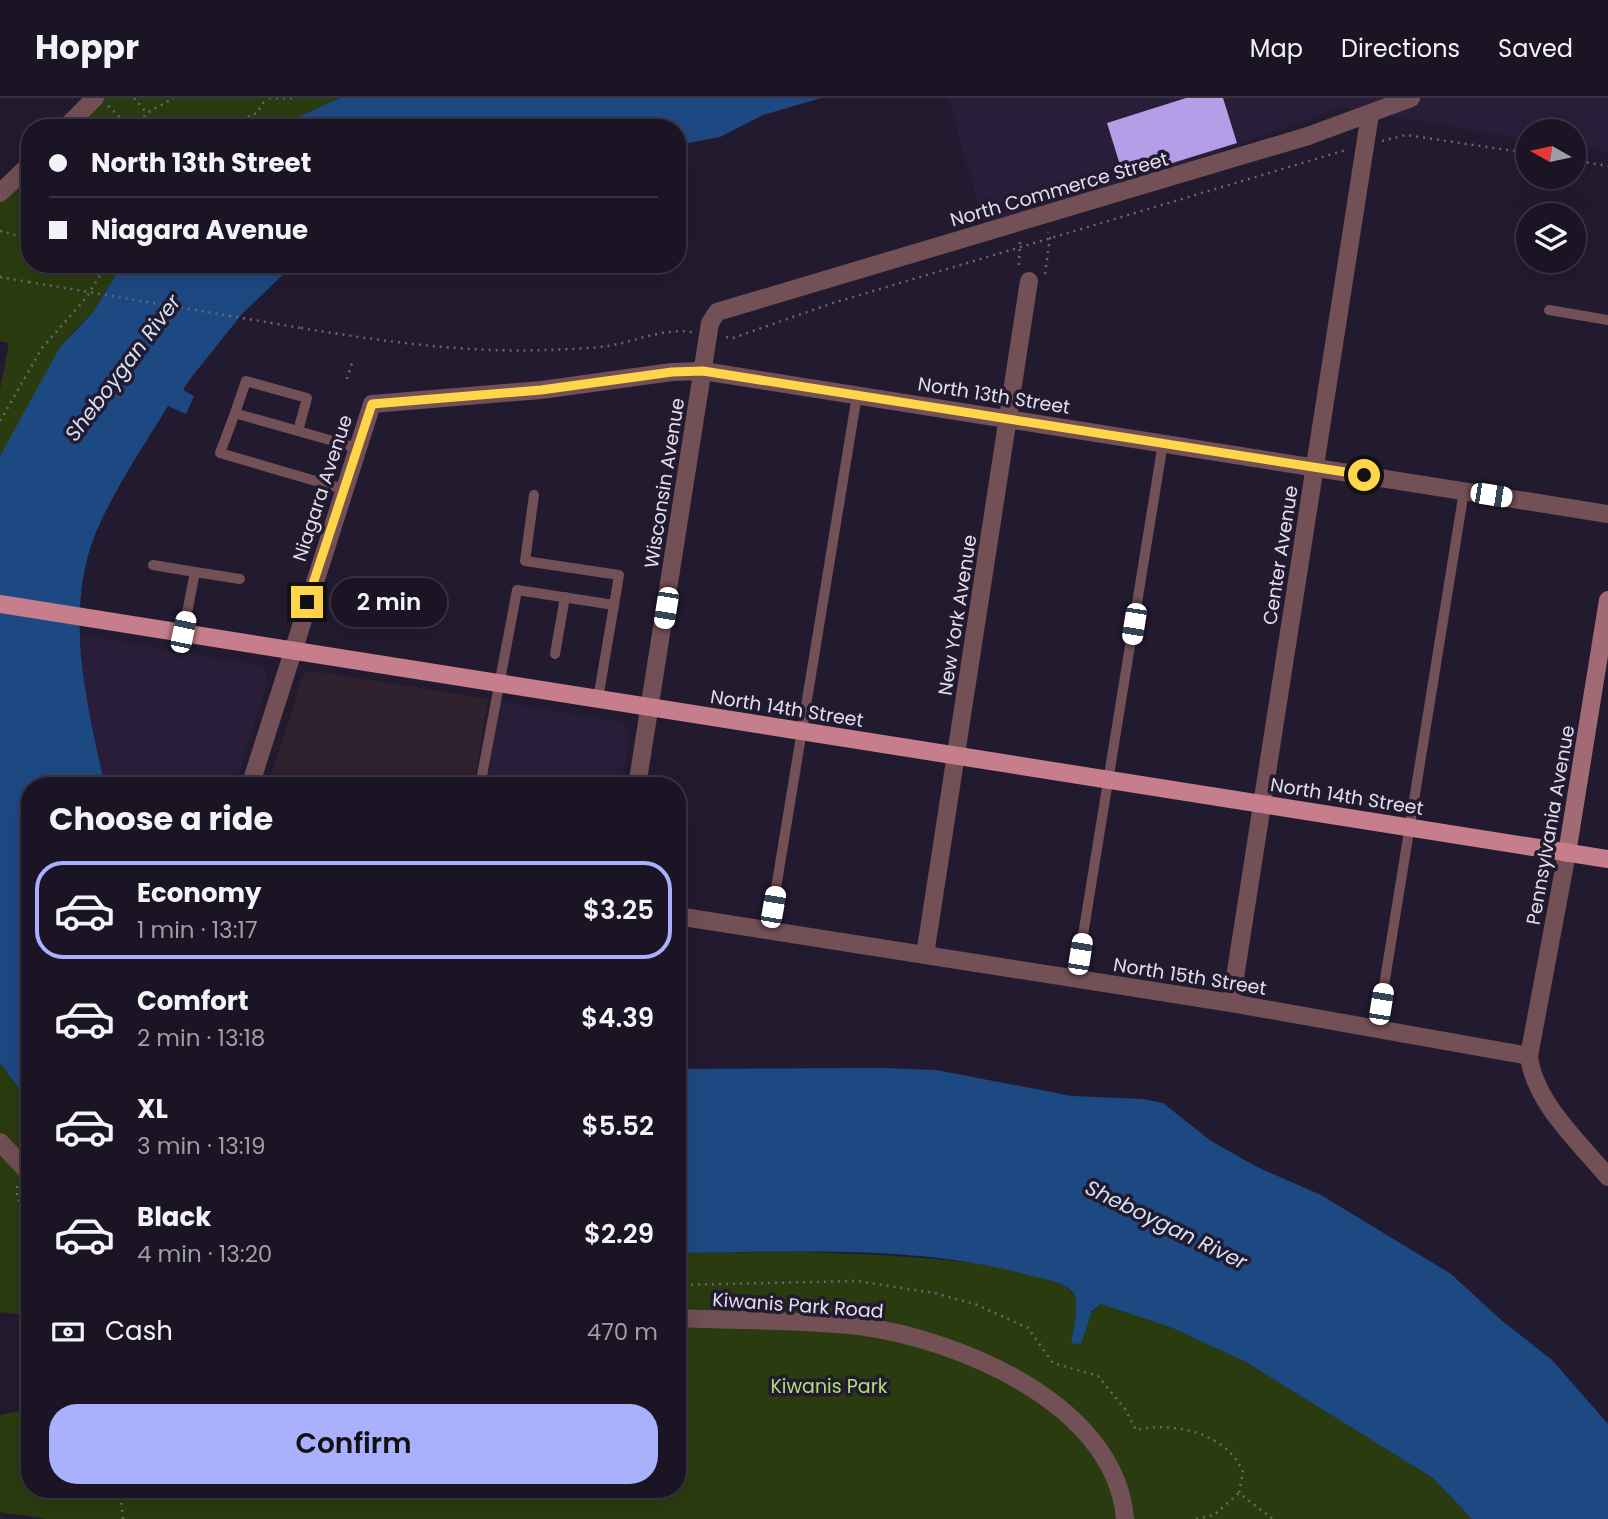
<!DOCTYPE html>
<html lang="en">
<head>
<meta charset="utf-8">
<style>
  :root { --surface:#1a1424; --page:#272131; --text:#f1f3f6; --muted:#9f9ea6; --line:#383341; --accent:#a9b0fc }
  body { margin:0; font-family:Poppins,sans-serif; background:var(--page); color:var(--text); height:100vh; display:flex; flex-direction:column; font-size:26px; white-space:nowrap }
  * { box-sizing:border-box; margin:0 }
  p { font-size:23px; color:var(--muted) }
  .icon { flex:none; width:38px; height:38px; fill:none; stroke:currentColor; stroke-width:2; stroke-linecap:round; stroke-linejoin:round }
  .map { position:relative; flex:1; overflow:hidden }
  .drawer { position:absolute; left:21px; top:679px; width:665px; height:721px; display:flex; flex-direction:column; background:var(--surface); border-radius:28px; box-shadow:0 7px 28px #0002,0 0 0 2px var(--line) }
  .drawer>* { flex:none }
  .top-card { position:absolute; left:21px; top:21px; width:665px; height:154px; border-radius:28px; box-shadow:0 7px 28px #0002,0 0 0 2px var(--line); display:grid; align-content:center; height:154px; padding:0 28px; background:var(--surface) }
  .needle { width:46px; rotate:279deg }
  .fabs { position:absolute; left:1516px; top:21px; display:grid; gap:14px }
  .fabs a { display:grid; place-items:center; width:70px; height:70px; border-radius:50%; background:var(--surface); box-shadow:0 7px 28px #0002,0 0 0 2px var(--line); font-size:35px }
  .end { position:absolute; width:32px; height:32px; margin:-16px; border:9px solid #ffd54a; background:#111; box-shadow:0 0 0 4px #111 }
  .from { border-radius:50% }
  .bubble { position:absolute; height:49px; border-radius:24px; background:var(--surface); box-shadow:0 7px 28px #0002,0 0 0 2px var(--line); font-size:23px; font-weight:600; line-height:49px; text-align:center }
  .car { position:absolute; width:21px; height:42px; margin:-21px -10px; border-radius:9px; box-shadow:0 0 5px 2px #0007; background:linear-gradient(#fff 24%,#345 0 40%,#fff 0 76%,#345 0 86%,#fff 0) }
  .top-card b { display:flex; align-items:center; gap:24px; height:66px; font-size:26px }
  .top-card b+b { border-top:2px solid var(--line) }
  .top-card i { width:18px; height:18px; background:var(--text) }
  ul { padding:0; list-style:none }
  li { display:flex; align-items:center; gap:21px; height:98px; margin:0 14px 10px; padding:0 14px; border:4px solid transparent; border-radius:28px }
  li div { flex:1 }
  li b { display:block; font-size:26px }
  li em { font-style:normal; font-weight:600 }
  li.selected { border-color:var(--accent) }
  li>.icon { width:63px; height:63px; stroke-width:1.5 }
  h2 { padding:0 28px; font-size:32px; line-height:84px }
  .pay { display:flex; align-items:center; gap:18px; height:77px; padding:0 28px; font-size:26px }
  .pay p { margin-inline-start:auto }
  .cta { display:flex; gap:14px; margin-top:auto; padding:14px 28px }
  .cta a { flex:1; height:80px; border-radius:28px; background:var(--accent); color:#111; font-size:28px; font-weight:600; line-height:80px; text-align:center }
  header { display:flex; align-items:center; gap:42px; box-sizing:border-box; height:98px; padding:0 35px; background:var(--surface); border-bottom:2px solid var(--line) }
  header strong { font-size:33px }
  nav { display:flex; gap:38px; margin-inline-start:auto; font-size:24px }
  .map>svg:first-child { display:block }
</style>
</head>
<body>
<header>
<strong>Hoppr</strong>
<nav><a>Map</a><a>Directions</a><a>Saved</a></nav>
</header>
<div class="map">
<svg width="1608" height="1421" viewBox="0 0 1608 1421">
  <rect width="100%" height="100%" fill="#221b30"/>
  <g fill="#281e3a">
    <polygon points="948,0 1608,0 1608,55 1573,49 1573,33 1528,33 1528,42 1341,9 1046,117 986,134"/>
    <polygon points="81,537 264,568 268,583 235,688 105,688 82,582"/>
    <polygon points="498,603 624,625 630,636 621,688 485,688"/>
  </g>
  <polygon fill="#2f212e" points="313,573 488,601 474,688 268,688 302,581 305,575"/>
  <g fill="#2a3c0f">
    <polygon points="99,0 340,0 273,30 70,30"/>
    <polygon points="30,67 30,166 122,166 94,213 69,238 0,358 0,292 9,245 0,243 0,96"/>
    <polygon points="0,965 30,1005 30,1218 0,1214"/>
    <path d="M806 1154C850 1156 1054 1160 1074 1197 1080 1208 1073 1233 1071 1245 1082 1232 1088 1216 1101 1206L1170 1229 1246 1264 1433 1380 1472 1421H47L0 1414V1317L30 1311V1391H677V1155Z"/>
  </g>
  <g fill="#1d4983">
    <polygon points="340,0 821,0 763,17 720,39 677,47 677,30 273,30"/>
    <path d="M122 166H294L242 216 190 281 183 292 194 298 186 316 168 308C143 349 115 390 96 434 63 515 87 607 105 688H30V1005L0 965V358L60 249 94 213Z"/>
    <path d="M883 970 936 972 1072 998 1143 1001 1163 1005 1211 1043 1257 1069 1321 1097 1451 1176 1501 1222 1552 1262 1608 1326V1421H1472L1433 1380 1246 1264 1170 1229 1101 1206 1092 1213 1081 1246 1071 1245C1073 1233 1081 1203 1072 1193 1063 1184 1045 1181 1032 1178 919 1146 794 1154 677 1155V971Z"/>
  </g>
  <polygon fill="#b69de7" points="1186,0 1223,0 1237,45 1124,80 1107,25"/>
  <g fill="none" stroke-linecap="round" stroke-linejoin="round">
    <g stroke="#6a6476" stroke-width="2.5" stroke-dasharray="2 5" stroke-linecap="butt">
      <polyline points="134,0 147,15"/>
      <polyline points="269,0 292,0"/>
      <polyline points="108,8 131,30"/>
      <polyline points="135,30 147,15 174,0"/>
      <polyline points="222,30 257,15 266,0"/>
      <polyline points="1382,43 1406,37 1528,55"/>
      <polyline points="1573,62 1608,68"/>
      <polyline points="0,133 30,141"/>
      <polyline points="1019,167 1020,143"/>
      <polyline points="1045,176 1050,140 1048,134"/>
      <polyline points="0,179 29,184"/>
      <path d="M301 230C381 243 463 255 545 252 565 251 588 251 608 248 637 243 663 230 692 234"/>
      <polyline points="726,239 733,240 833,205 1346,52"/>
      <polyline points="347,281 352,265"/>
      <polyline points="0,323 42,250 86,200 107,166"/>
      <polyline points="17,1088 17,1100 30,1118"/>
      <path d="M677 1187 857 1183 934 1195 975 1206 1028 1230 1053 1265 1098 1278 1125 1311 1136 1332C1173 1323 1227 1335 1243 1374L1239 1395 1273 1421"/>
      <polyline points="120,1391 123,1421"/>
      <polyline points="1196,1421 1214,1417 1239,1395"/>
    </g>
    <g stroke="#734f56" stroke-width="10">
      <polyline points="1549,212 1608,222"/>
      <polyline points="235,315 220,355 343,391"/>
      <path d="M298 333 307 300 246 283 235 315C275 327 317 338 357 350"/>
      <polyline points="534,397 525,463 619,477 614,507"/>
      <polyline points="153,467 195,474 183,535"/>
      <polyline points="195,474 240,481"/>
      <polyline points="555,556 565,499"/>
      <polyline points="480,688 517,492 614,507 598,601"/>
      <polyline points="769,833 857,297"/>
      <polyline points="1076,880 1163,345"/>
      <polyline points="1377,931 1464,393"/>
    </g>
    <g stroke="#734f56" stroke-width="18">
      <polyline points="65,30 95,0"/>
      <polyline points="0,95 30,66"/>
      <polyline points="250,688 372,306 541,292 672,274 703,273 1608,416"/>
      <polyline points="637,688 710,225 717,214 1308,38 1411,0"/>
      <path d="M1567 755 1529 958C1534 1004 1580 1045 1608 1079"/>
      <polyline points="677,818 1231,905 1529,958"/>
      <polyline points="925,857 1029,183"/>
      <polyline points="1231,905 1370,16"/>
      <polyline points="0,1044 30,1076"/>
      <path d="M677 1220C737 1223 799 1221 859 1228 958 1241 1116 1306 1125 1421"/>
    </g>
    <polyline stroke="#a26a74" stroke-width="18" points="1567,755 1608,502"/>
    <polyline stroke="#c77e8c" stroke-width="18" points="0,506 1608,761"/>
    <polyline stroke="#6a6476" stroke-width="2.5" stroke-dasharray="2 5" stroke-linecap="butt" points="29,184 301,230"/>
  </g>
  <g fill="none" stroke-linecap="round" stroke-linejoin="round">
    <polyline stroke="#ffd54a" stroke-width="9" points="307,504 372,306 541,292 672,274 703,273 1364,377"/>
  </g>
  <g text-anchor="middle" stroke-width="7" stroke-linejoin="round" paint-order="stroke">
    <g font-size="19" fill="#e2deed" stroke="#221b30">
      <text transform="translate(1059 91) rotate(-16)" y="7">North Commerce Street</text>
      <text transform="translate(994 297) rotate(9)" y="7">North 13th Street</text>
      <text transform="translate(664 385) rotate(-81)" y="7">Wisconsin Avenue</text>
      <text transform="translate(322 390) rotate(-72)" y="7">Niagara Avenue</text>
      <text transform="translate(1280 457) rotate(-81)" y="7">Center Avenue</text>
      <text transform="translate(957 517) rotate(-81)" y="7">New York Avenue</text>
      <text transform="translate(787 610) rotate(9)" y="7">North 14th Street</text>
      <text transform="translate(1347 698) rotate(9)" y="7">North 14th Street</text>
      <text transform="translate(1550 727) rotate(-80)" y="7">Pennsylvania Avenue</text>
      <text transform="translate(1190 878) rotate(9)" y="7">North 15th Street</text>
      <text transform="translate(798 1207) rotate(4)" y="7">Kiwanis Park Road</text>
    </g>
    <g font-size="19" fill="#b3df79" stroke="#221b30">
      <text x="829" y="1295">Kiwanis Park</text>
    </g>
    <g font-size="21" font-style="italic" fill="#d4e1f3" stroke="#221b30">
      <text transform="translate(123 270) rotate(-53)" y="7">Sheboygan River</text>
      <text transform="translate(1166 1127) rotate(26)" y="7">Sheboygan River</text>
    </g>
  </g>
</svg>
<div class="fabs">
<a><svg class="needle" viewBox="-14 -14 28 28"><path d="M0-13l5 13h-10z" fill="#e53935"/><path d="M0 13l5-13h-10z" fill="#9f9ea6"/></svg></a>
<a><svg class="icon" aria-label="layers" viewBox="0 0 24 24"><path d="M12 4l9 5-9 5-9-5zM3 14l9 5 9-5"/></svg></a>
</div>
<i class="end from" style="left:1364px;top:377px"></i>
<i class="end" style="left:307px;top:504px"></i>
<div class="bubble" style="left:331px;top:480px;width:116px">2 min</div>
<i class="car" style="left:1491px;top:397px;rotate:99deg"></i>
<i class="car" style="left:666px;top:510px;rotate:189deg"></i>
<i class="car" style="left:1134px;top:526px;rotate:189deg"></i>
<i class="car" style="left:183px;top:534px;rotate:12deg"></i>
<i class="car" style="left:773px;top:809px;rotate:10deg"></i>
<i class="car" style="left:1080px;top:856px;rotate:9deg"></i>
<i class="car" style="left:1381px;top:906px;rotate:9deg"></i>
<div class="top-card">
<b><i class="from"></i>North 13th Street</b>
<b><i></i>Niagara Avenue</b>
</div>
<section class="drawer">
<h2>Choose a ride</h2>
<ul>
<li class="selected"><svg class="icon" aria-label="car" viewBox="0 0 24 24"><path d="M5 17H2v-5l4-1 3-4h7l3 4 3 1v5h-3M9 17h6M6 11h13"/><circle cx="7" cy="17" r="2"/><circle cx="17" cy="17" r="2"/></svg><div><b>Economy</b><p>1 min · 13:17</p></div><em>$3.25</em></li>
<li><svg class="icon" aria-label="car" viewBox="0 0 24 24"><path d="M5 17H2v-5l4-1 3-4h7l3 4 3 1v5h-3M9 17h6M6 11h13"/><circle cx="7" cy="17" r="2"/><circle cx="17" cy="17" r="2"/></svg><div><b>Comfort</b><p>2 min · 13:18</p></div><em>$4.39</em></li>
<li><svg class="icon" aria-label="car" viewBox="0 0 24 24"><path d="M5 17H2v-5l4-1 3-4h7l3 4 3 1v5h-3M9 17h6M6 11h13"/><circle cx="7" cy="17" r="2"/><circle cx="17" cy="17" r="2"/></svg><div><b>XL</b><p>3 min · 13:19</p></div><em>$5.52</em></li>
<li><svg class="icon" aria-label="car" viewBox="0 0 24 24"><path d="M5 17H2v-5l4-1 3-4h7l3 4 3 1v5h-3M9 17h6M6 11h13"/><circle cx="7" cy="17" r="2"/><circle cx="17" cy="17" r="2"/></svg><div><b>Black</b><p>4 min · 13:20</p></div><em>$2.29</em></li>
</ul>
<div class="pay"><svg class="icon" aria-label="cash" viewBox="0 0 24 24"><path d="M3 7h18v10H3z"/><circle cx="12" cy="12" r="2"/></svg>Cash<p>470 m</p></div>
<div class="cta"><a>Confirm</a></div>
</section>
</div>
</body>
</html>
